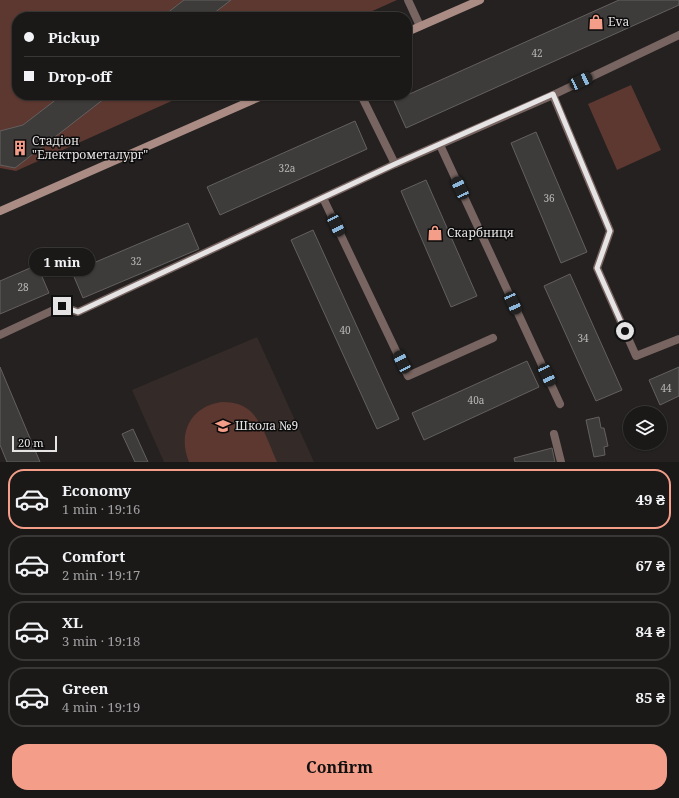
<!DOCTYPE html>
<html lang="en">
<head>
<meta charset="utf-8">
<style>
  :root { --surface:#1b1918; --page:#242221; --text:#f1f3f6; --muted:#a0a0a2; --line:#393837; --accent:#f49e8a }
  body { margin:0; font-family:"Noto Serif",serif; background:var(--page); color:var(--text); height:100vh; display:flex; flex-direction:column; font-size:15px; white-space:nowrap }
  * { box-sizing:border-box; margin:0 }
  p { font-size:13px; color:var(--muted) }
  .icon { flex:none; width:22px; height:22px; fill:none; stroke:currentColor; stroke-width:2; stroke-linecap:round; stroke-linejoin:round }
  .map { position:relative; height:462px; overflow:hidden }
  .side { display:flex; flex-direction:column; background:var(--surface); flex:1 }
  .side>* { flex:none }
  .banner { position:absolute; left:12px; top:12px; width:400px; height:88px; border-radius:16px; box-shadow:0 1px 3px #0004,0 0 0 1px var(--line); display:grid; align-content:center; height:88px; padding:0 12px; background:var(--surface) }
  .controls { position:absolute; left:623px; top:406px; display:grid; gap:8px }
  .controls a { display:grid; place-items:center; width:44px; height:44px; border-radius:50%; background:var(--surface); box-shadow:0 1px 3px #0004,0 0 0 1px var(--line); font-size:20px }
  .scale { position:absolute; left:12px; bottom:10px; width:45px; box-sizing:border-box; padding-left:4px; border:2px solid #e5e3e3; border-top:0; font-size:11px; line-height:14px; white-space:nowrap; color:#e5e3e3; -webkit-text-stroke:3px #0c0b0b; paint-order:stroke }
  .end { position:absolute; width:18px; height:18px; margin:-9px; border:5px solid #e5e3e3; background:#111; box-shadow:0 0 0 2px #111 }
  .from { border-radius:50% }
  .bubble { position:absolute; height:28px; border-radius:14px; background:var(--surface); box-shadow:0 1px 3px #0004,0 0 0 1px var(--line); font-size:13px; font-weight:700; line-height:28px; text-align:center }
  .car { position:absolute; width:12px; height:24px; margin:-12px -6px; border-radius:5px; box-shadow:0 0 3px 1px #0007; background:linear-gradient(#222 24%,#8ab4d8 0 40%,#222 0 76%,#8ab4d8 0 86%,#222 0) }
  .banner b { display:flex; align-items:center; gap:14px; height:38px; font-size:15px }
  .banner b+b { border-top:1px solid var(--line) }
  .banner i { width:10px; height:10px; background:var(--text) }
  ul { padding:7px 0 0; list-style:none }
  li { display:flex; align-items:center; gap:12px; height:60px; margin:0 8px 6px; padding:0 4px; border:2px solid var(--line); border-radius:16px }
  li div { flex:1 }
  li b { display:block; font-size:15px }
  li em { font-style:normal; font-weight:700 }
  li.selected { border-color:var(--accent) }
  li>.icon { width:36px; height:36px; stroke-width:1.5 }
  .cta { display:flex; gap:8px; margin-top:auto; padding:8px 12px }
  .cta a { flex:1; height:46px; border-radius:16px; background:var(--accent); color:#111; font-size:16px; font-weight:700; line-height:46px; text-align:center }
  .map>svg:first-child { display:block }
</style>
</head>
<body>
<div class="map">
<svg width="679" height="462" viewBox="0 0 679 462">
  <rect width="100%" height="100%" fill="#242120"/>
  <polygon fill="#342b28" points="257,337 314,462 164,462 132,390"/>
  <g fill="#5c3830">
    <polygon points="0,0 397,0 359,17 17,17 17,95 185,95 16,171 0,168"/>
    <polygon points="631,85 661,150 617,170 588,104"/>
    <path d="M222 402C248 402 256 414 266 436 270 445 273 453 277 462H189C177 433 191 406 222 402Z"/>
  </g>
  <g fill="#3e3c3b" stroke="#63605f">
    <polygon points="184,0 231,0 209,17 162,17"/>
    <polygon points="619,0 679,0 679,5 406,128 394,101"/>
    <polygon points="62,95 109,95 15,168 0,165 0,131 23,125"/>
    <polygon points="355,121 367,149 220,215 207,187"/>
    <polygon points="536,132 587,252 561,263 511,143"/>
    <polygon points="426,180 477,296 451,307 401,191"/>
    <polygon points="188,223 199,249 83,298 72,272"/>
    <polygon points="313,230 399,419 377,429 291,240"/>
    <polygon points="37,265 49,293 0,314 0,281"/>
    <polygon points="570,274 622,390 596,401 544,286"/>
    <polygon points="527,361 539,387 424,440 412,413"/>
    <polygon points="0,367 40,462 7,462 0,445"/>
    <polygon points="679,367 679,396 660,405 649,380"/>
    <polygon points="599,417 601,428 604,428 608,446 604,447 605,455 594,457 586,420"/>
    <polygon points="133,429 148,462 135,462 122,434"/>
    <polygon points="552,448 555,462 515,462 514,458"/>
  </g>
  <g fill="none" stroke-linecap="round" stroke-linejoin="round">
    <g stroke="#786561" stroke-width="8">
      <polyline points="408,0 420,26"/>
      <polyline points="361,95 395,164"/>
      <polyline points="553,95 610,231 597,268 636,356 679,339"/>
      <polyline points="440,145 560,404"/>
      <polyline points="323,198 408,376 493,338"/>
      <polyline points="0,335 62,306 78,312 395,164 553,95 679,35"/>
      <polyline points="554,434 561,462"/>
    </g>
    <g stroke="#aa8c84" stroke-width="8">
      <polyline points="407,32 480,0"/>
      <polyline points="0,211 264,95"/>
    </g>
  </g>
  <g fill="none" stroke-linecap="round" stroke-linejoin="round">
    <polyline stroke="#e5e3e3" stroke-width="5" points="62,306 78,312 395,164 553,94 610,231 597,268 625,331"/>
  </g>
  <defs>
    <g id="shop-bare" transform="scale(1.2)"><path d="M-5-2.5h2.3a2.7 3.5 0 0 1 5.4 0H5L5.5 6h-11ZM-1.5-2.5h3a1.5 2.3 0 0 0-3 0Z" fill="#f49e8a" stroke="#0c0b0b" stroke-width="2.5" paint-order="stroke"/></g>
    <g id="building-bare" transform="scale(1.2)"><path d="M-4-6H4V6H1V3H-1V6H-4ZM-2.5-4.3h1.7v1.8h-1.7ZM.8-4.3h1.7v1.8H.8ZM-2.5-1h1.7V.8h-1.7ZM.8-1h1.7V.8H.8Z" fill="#f49e8a" stroke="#0c0b0b" stroke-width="2.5" paint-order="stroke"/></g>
    <g id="school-bare" transform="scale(1.2)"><path d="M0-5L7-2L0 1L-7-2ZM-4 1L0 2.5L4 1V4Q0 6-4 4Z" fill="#f49e8a" stroke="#0c0b0b" stroke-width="2.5" paint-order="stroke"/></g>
  </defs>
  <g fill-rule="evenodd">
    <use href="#shop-bare" x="596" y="22"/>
    <use href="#building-bare" x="20" y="148"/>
    <use href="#shop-bare" x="435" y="233"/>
    <use href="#school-bare" x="223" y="426"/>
  </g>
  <g text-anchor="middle" stroke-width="3" stroke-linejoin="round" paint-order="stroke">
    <g font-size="10" fill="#bbb9b9">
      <text x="537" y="57">42</text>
      <text x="287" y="172">32а</text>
      <text x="549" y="202">36</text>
      <text x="136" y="265">32</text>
      <text x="23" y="291">28</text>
      <text x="345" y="334">40</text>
      <text x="583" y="342">34</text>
      <text x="666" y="392">44</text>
      <text x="476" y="404">40а</text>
    </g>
    <g font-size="12" fill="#e5e3e3" stroke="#0c0b0b" text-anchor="start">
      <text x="608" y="26">Eva</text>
      <text x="32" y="145">Стадіон<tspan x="32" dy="14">"Електрометалург"</tspan></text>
      <text x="447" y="237">Скарбниця</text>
      <text x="235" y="430">Школа №9</text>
    </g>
  </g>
</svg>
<div class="controls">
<a><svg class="icon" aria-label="layers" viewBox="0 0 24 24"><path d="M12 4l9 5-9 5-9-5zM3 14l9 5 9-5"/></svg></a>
</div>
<div class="scale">20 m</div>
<i class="end from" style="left:625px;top:331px"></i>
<i class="end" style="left:62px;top:306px"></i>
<div class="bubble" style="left:29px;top:248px;width:66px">1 min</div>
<i class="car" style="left:581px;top:81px;rotate:65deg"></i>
<i class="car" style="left:460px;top:188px;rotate:335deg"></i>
<i class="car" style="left:336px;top:225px;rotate:154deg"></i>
<i class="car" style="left:513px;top:303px;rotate:156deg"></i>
<i class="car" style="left:402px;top:362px;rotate:334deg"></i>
<i class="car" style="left:547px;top:375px;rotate:155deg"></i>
<div class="banner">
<b><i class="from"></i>Pickup</b>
<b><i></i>Drop-off</b>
</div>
</div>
<section class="side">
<ul>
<li class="selected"><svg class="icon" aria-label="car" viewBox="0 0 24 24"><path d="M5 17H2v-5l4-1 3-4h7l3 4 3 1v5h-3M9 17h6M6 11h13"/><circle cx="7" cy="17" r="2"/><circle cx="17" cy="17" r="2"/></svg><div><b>Economy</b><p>1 min · 19:16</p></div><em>49 ₴</em></li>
<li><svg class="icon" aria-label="car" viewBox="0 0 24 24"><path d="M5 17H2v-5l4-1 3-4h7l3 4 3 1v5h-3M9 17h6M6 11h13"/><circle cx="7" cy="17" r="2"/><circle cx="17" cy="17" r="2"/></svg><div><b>Comfort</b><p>2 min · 19:17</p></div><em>67 ₴</em></li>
<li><svg class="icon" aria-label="car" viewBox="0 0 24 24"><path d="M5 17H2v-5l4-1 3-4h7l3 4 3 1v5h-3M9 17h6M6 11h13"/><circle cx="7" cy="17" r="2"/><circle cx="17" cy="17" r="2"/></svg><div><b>XL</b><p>3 min · 19:18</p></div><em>84 ₴</em></li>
<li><svg class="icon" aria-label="car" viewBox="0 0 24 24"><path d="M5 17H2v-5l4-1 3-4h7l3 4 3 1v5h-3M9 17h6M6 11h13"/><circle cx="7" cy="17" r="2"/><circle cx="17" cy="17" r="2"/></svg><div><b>Green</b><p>4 min · 19:19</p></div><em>85 ₴</em></li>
</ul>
<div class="cta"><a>Confirm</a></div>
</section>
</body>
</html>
